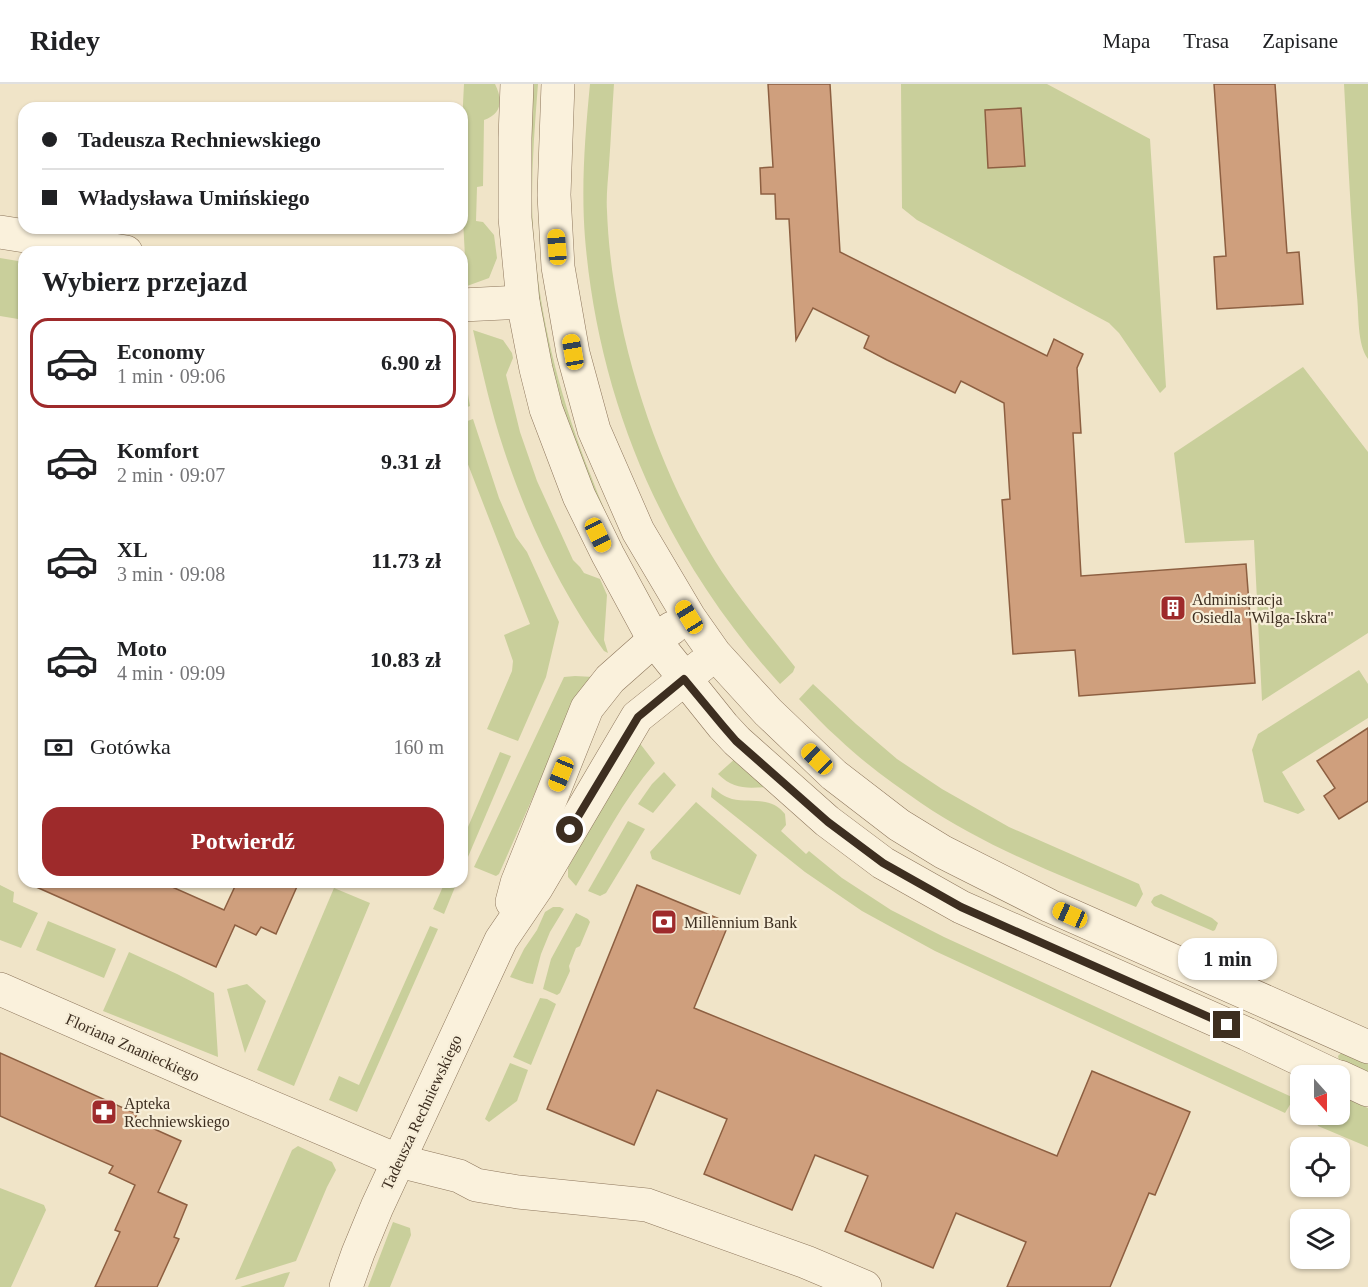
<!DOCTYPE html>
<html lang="pl">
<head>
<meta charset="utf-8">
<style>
  :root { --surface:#fff; --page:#f6f6f6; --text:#202124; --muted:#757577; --line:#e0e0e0; --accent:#9e2a2b }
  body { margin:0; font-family:Georgia,serif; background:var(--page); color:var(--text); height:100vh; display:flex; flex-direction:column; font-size:22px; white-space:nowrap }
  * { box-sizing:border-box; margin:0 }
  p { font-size:20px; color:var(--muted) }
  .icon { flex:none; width:33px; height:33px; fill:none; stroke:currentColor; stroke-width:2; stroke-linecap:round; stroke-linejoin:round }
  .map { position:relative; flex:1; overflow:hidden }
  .panel { position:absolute; left:18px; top:162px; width:450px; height:642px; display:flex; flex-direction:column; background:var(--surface); border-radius:18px; box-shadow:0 2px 4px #0004 }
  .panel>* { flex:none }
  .guide { position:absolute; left:18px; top:18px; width:450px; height:132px; border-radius:18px; box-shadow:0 2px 4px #0004; display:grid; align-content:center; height:132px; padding:0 24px; background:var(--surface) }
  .needle { width:39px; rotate:159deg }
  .buttons { position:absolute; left:1290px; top:981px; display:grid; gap:12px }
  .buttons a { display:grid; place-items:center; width:60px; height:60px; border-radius:12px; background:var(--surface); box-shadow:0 2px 4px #0004; font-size:30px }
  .end { position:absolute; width:27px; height:27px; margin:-14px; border:8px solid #3d2e20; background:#fff; box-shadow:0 0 0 3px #fff }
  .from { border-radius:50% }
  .bubble { position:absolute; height:42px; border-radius:18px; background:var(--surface); box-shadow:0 2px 4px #0004; font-size:20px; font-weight:600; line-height:42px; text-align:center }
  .car { position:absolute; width:18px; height:36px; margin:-18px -9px; border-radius:8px; box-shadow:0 0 4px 2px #0007; background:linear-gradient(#f5c518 24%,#345 0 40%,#f5c518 0 76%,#345 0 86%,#f5c518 0) }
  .guide b { display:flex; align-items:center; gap:21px; height:57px; font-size:22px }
  .guide b+b { border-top:2px solid var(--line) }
  .guide i { width:15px; height:15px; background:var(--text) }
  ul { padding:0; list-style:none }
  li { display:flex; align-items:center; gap:18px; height:90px; margin:0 12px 9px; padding:0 12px; border:3px solid transparent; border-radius:18px }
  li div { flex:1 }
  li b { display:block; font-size:22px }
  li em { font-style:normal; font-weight:600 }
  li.active { border-color:var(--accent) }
  li>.icon { width:54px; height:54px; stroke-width:1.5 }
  h2 { padding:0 24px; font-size:27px; line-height:72px }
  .pay { display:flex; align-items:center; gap:15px; height:66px; padding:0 24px; font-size:22px }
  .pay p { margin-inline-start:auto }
  .primary-button { display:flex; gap:12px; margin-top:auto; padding:12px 24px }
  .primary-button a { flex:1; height:69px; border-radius:18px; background:var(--accent); color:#fff; font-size:24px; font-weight:600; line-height:69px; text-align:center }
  header { display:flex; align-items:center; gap:36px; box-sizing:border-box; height:84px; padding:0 30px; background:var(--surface); border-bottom:2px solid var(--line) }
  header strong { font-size:28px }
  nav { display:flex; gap:33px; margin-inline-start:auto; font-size:21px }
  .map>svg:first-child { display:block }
</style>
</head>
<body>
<header>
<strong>Ridey</strong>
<nav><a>Mapa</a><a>Trasa</a><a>Zapisane</a></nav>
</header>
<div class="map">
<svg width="1368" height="1203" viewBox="0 0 1368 1203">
  <rect width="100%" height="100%" fill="#f0e4c8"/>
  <g fill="#c9cf9b">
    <path d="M464 0H495C503 16 502 30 484 36L483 102 477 103 476 137 483 138 494 151 497 174 489 194 467 202C462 135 460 68 464 0Z"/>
    <path d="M530 0H538C535 38 532 76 532 114 533 209 556 304 591 392 601 418 611 443 624 467 632 483 642 499 651 515L650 518 645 519 556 324 527 158Z"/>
    <path d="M590 0H614C612 27 611 54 609 81 608 96 606 112 607 127 611 239 651 370 709 467 733 508 765 545 795 583L793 588 780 600C667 476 599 322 585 154 581 103 585 51 590 0Z"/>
    <polygon points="901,0 1047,0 1150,55 1166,303 1160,309 1119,249 1109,239 917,136 902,124"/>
    <path d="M1344 0H1368V275C1357 260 1359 231 1357 212 1351 142 1348 71 1344 0Z"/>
    <polygon points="0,174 24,178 24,236 0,232"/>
    <path d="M473 246 503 256 512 269 513 274 506 291 520 348 537 397 573 476 580 483 584 489 600 495 607 511 604 556 608 569 604 567C561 508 527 436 504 366 491 327 482 286 473 246Z"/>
    <polygon points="462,275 470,322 462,325"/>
    <polygon points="1303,283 1368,368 1368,549 1262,617 1254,456 1185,459 1174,369"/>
    <polygon points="473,335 499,414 516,453 527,468 559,538 546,593 518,657 487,645 512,587 513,577 504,551 530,540 462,365 462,339"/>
    <polygon points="1359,586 1368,600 1368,634 1282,688 1305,726 1298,730 1264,718 1252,666 1258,650"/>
    <polygon points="575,592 594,593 577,613 499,790 496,792 474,783 564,593"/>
    <path d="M813 600 856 640 897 675 942 705 1009 743 1139 800 1143 810 1136 823C1063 792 987 764 921 719 892 699 863 678 838 654 824 642 812 628 799 615Z"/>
    <path d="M638 657 655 679C623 716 601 760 576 802L568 793V784Z"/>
    <polygon points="500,668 511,672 462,787 462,757"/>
    <path d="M737 673 768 703C747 704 734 706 718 690Z"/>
    <polygon points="664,688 676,701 653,729 638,720 652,700"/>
    <path d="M712 703C718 708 725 713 732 715 751 719 772 712 785 730L786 741 781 747 806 770 809 767 842 794 891 826 944 853 1294 1014 1285 1029 935 867 862 827 805 788 711 713Z"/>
    <polygon points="696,718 757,771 740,811 652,775 650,768"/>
    <polygon points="628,737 645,745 606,809 600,812 588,807"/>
    <polygon points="445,798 457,798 444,830 433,825"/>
    <polygon points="0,801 14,808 13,818 38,829 21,864 0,856"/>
    <polygon points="334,804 370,819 294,1002 257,986"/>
    <polygon points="1161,810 1212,834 1218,839 1215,846 1213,847 1154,822 1151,818 1154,813"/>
    <polygon points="553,823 560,823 564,825 550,848 541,870 533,900 527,899 510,893 524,865 537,846 545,828"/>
    <polygon points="576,829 588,835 590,838 580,862 576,864 569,882 570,887 560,909 557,911 543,905 551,875"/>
    <polygon points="48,837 116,865 104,894 36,866"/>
    <polygon points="430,842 438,845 357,1028 329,1016 339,992 359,1001"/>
    <polygon points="129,868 177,890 214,909 218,973 103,927"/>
    <polygon points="247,900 266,917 245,969 227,905"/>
    <polygon points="540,914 547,915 556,920 531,981 513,973"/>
    <polygon points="1345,968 1368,979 1368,990 1339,977 1338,972 1341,969"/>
    <polygon points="510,979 528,986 517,1017 489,1038 485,1035"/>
    <polygon points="1340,1012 1368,1024 1368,1063 1318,1042 1314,1031 1340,1030"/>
    <polygon points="298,1062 332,1078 336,1086 327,1103 296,1177 235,1196 292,1066"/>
    <polygon points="0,1104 44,1121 46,1126 11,1203 0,1203"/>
    <polygon points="393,1138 410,1144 411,1151 390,1203 368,1203"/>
    <polygon points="290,1188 284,1203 240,1203 285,1189"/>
  </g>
  <g fill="#cf9f7d" stroke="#8d5f41" stroke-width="1.5">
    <polygon points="768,0 830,0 840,168 1047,272 1054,255 1083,270 1077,284 1081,349 1073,349 1081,492 1246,480 1255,599 1079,612 1075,566 1013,570 1002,416 1010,415 1004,319 961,297 955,309 887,276 864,264 869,252 813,224 796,256 789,135 776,135 775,110 761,110 760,84 773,83"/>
    <polygon points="1214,0 1275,0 1287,169 1299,168 1303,220 1217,225 1214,173 1226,172"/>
    <polygon points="1021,24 1025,82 988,84 985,26"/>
    <polygon points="1368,644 1368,717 1339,735 1324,712 1335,704 1317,677"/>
    <polygon points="25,798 161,798 224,826 237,798 299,798 276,850 261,843 256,851 235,841 216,883"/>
    <polygon points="637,801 729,839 694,924 1057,1072 1092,987 1190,1028 1155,1111 1149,1109 1110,1203 1007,1203 1026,1158 956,1129 933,1184 845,1147 868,1092 815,1071 792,1126 704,1090 727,1035 657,1006 634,1061 547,1025"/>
    <polygon points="0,969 137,1030 134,1036 181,1057 158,1108 187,1121 174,1153 179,1155 157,1203 95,1203 120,1148 115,1146 135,1101 109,1089 113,1082 0,1032"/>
  </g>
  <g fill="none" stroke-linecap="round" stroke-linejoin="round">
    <g stroke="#8d765c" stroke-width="34">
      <g id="minor">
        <polyline points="517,0 515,54 515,134 523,218 536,285 546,325 579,412 608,471 654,556 723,642 737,657 827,737 883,779 961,823 1247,950 1335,992"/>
        <polyline points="558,0 554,111 558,183 573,269 594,346 638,447 689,533 715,570 768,628 834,691 899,741 943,768 1050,822 1368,963"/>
        <polyline points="0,148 126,168"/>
        <polyline points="462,221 523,218"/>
        <polyline points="512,818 517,799 587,624 610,595 654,556 672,544"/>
        <polyline points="0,905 217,1000 399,1077 459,1092 476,1101 518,1108 647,1121 806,1178 865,1203"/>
        <polyline points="1340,993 1368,1006"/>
        <polyline points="346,1203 358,1169 377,1123 501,856 537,803 637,633 702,581"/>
      </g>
    </g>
    <use href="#minor" stroke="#faf1dc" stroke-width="33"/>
  </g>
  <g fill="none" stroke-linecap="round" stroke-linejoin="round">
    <polyline stroke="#3d2e20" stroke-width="8" points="570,746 638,633 684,595 723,642 736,657 828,738 883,779 961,823 1227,941"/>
  </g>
  <defs>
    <g id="building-square" transform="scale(1.35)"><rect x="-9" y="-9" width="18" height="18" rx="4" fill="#9e2a2b" stroke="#f7eed8"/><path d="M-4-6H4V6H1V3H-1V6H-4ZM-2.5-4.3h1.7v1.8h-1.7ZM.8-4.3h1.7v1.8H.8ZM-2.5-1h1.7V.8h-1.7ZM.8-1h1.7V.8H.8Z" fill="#fff"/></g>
    <g id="bank-square" transform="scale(1.35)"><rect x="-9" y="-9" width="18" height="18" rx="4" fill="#9e2a2b" stroke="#f7eed8"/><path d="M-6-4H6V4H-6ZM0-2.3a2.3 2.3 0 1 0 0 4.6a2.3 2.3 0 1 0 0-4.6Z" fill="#fff"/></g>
    <g id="pharmacy-square" transform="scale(1.35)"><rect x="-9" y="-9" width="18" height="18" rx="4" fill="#9e2a2b" stroke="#f7eed8"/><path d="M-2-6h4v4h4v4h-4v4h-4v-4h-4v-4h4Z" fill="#fff"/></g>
  </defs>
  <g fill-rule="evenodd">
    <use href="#building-square" x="1173" y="524"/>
    <use href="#bank-square" x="664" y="838"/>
    <use href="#pharmacy-square" x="104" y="1028"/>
  </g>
  <g text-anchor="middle" stroke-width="4.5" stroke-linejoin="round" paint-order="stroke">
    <g font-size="16" fill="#3d2e20" stroke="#f7eed8" text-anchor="start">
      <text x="1192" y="521">Administracja<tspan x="1192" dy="18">Osiedla "Wilga-Iskra"</tspan></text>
      <text x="684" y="844">Millennium Bank</text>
      <text x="124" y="1025">Apteka<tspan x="124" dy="18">Rechniewskiego</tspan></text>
    </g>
    <g font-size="16" fill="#3d2e20" stroke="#f7eed8">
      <text transform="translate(133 963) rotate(24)" y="6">Floriana Znanieckiego</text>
      <text transform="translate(421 1028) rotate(-65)" y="6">Tadeusza Rechniewskiego</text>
    </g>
  </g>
</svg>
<div class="buttons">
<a><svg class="needle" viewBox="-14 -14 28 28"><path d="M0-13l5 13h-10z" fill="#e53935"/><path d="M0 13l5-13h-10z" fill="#757577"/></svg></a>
<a><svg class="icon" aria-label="locate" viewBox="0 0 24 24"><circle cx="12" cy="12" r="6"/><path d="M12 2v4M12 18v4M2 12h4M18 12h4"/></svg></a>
<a><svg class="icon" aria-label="layers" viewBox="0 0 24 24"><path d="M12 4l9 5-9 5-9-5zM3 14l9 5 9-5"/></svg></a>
</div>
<i class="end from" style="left:570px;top:746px"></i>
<i class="end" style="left:1227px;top:941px"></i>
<div class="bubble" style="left:1178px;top:854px;width:99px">1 min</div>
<i class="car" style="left:557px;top:163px;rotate:356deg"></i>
<i class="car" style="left:573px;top:268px;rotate:350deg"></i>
<i class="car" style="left:598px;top:451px;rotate:154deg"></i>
<i class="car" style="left:689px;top:533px;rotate:328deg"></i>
<i class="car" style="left:817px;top:675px;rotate:314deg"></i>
<i class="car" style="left:561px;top:690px;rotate:202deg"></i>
<i class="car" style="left:1070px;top:831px;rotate:294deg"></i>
<div class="guide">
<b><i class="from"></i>Tadeusza Rechniewskiego</b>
<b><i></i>Władysława Umińskiego</b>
</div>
<section class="panel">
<h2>Wybierz przejazd</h2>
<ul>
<li class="active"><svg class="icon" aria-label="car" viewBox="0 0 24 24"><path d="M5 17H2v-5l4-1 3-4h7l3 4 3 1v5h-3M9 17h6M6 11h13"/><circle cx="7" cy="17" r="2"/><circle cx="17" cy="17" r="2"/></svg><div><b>Economy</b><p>1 min · 09:06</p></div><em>6.90 zł</em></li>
<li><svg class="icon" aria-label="car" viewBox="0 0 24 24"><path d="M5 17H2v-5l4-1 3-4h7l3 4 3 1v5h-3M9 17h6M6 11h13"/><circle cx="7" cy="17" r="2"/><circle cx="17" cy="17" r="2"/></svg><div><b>Komfort</b><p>2 min · 09:07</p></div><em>9.31 zł</em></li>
<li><svg class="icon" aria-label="car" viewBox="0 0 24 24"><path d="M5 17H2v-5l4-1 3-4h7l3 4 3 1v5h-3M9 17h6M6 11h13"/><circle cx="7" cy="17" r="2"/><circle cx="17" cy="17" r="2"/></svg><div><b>XL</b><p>3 min · 09:08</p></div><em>11.73 zł</em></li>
<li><svg class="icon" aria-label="car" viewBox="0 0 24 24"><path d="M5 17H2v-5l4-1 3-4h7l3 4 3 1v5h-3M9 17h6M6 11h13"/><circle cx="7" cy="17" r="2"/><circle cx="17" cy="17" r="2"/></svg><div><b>Moto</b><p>4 min · 09:09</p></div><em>10.83 zł</em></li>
</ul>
<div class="pay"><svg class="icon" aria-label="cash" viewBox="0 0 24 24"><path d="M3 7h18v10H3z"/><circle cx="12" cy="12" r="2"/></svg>Gotówka<p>160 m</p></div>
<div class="primary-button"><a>Potwierdź</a></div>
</section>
</div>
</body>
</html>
